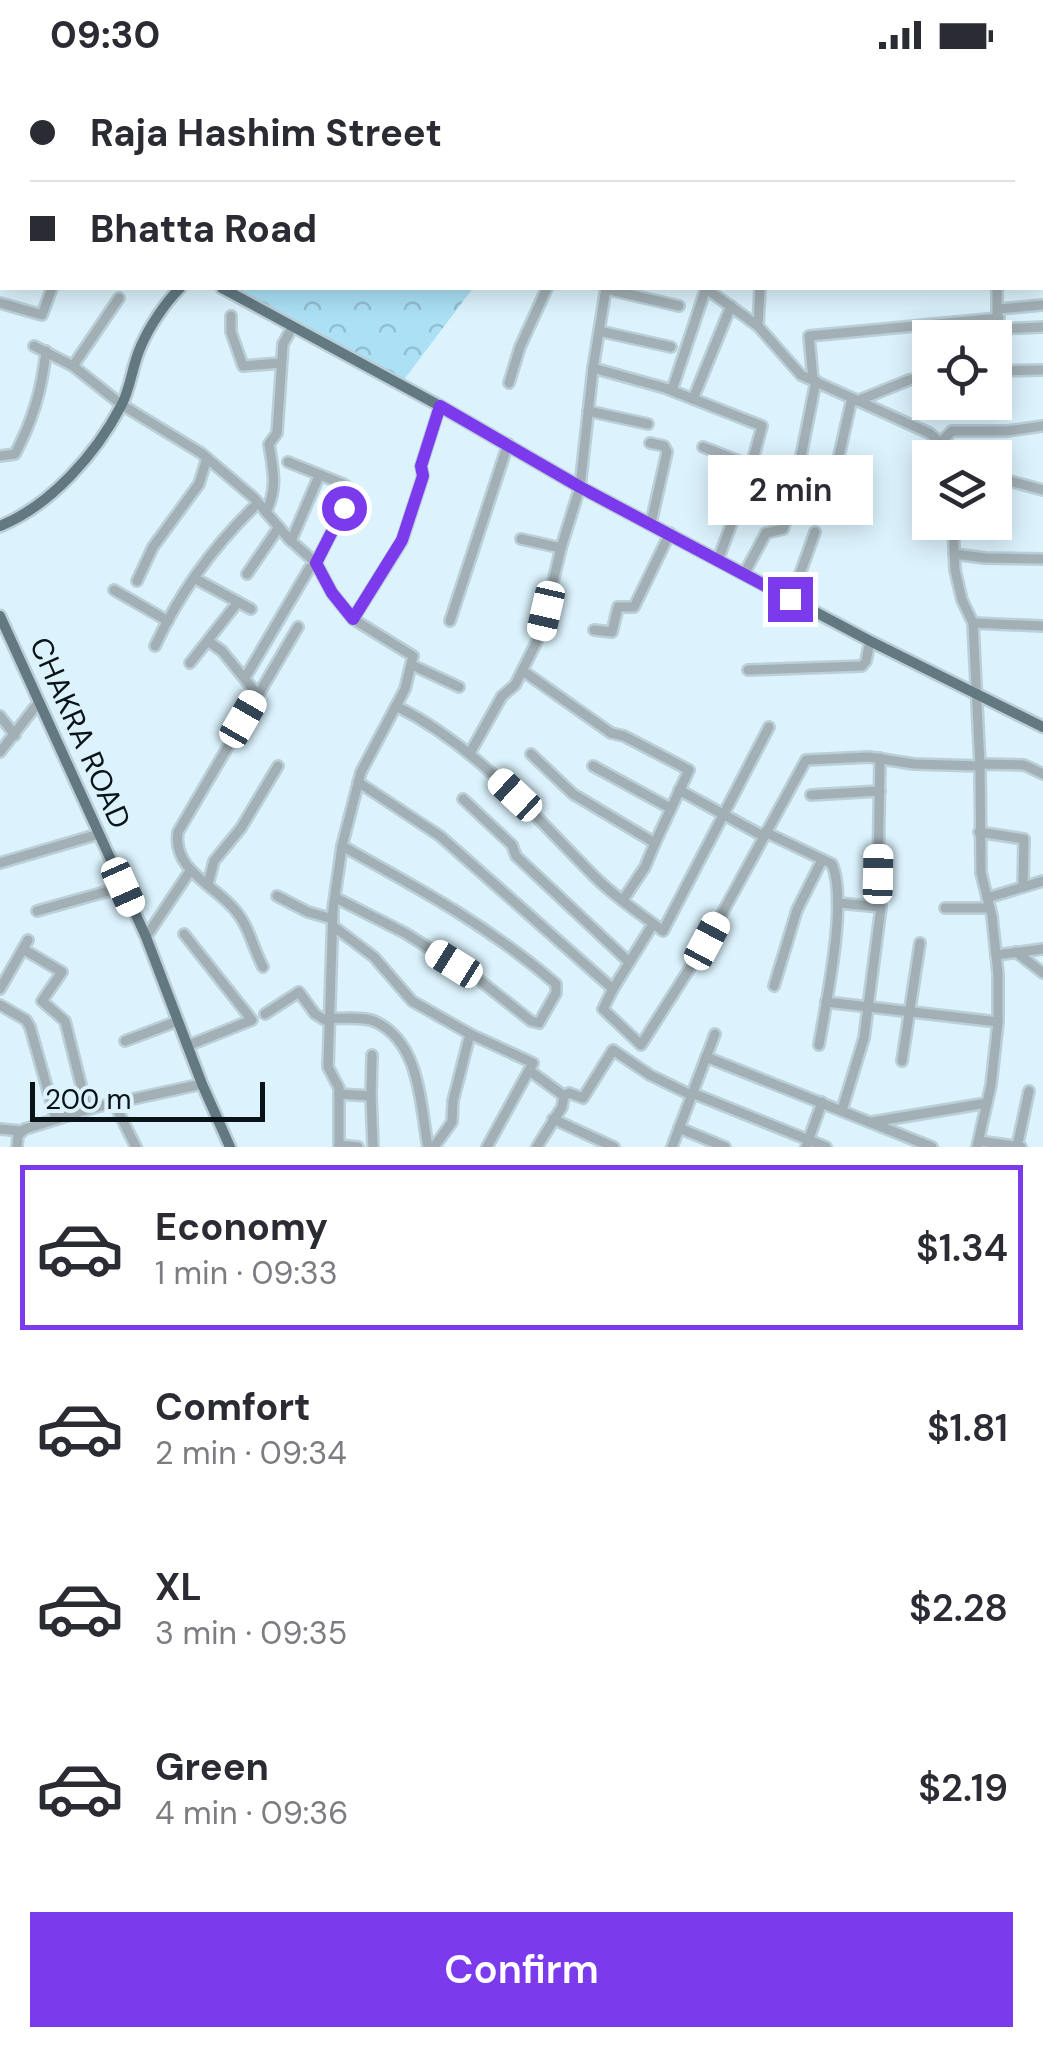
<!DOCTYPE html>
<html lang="en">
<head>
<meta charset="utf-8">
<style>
  :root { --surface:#fff; --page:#f7f7f7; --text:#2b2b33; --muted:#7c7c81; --line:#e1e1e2; --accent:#7c3aed }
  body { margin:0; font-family:"DM Sans",sans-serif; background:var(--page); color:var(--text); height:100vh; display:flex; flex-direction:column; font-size:38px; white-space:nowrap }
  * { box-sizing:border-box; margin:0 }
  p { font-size:32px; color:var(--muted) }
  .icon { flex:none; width:55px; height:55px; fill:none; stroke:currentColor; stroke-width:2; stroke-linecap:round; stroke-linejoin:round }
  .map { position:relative; height:1077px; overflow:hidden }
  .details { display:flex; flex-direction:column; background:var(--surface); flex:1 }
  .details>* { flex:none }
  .hud { position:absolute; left:0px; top:0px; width:1045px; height:220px; box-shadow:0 5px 25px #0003; display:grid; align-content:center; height:220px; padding:0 30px; background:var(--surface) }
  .fabs { position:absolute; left:912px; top:250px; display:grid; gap:20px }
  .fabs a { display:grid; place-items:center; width:100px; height:100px; border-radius:0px; background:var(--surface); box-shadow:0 5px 25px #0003; font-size:50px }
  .scale { position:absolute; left:30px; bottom:25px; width:235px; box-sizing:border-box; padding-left:10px; border:5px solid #0a1418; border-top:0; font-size:28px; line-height:35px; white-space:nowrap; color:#0a1418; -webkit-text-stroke:8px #dcf3fd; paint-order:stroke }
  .end { position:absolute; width:45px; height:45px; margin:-22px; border:12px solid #7c3aed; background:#fff; box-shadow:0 0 0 5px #fff }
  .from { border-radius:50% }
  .bubble { position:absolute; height:70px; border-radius:0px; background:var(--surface); box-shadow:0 5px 25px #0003; font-size:32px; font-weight:600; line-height:70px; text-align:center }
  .car { position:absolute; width:30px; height:60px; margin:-30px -15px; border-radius:12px; box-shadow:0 0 8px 2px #0007; background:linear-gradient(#fff 24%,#345 0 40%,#fff 0 76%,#345 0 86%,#fff 0) }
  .hud b { display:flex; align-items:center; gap:35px; height:95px; font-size:38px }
  .hud b+b { border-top:2px solid var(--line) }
  .hud i { width:25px; height:25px; background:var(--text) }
  ul { padding:18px 0 0; list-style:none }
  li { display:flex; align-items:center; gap:30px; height:165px; margin:0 20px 15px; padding:0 10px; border:5px solid transparent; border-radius:0px }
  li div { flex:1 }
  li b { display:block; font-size:38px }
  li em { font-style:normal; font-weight:600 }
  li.on { border-color:var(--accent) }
  li>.icon { width:90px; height:90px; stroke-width:1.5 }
  .action { display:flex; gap:20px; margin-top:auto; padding:20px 30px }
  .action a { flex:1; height:115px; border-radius:0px; background:var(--accent); color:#fff; font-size:40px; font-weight:600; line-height:115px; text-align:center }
  .status { display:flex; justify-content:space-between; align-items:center; height:70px; padding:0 50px; background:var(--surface); direction:ltr }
  .status svg { height:28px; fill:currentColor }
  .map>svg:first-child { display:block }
</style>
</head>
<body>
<div class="status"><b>09:30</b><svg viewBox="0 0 49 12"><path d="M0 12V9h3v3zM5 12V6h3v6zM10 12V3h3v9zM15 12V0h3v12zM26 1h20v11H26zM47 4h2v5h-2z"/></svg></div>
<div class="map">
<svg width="1043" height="1077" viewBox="0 0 1043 1077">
  <defs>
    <pattern id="forest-crowns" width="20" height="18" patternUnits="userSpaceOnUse" patternTransform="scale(2.5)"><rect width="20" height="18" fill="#abe0f5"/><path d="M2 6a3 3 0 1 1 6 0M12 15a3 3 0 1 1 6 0" fill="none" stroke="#92bfd1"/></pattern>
  </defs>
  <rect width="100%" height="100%" fill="#dcf3fd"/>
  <g fill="url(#forest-crowns)">
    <polygon points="0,0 634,0 2,2 2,98"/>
    <polygon points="221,218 473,218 400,315"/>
  </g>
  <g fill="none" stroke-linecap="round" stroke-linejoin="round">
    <g stroke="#bacfd8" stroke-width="14">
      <g id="minor">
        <polyline points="693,0 701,2"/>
        <polyline points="672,2 672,0"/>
        <polyline points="1029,2 1030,0"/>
        <polyline points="1042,56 1043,57"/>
        <polyline points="1042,93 1043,93"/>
        <polyline points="0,96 2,98"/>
        <polyline points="1042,102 1043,103"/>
        <polyline points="1042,150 1043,150"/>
        <polyline points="0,191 2,192"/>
        <polyline points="1042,202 1043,202"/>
        <polyline points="705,218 758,256 801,305 929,363 960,388"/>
        <polyline points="997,218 997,301"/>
        <polyline points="606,219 679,236"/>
        <polyline points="0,233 42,245 52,218"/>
        <polyline points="999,239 1043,235"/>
        <polyline points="231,246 231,262 243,296 281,293"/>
        <polyline points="758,256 760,218"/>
        <polyline points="998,259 1043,257"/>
        <polyline points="599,261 671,277"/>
        <polyline points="34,276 73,296 122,335 201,383 254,428 289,469 316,493 332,523 353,549 413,586 405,619 361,702 342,776 333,839 328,997 339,1018 339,1077"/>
        <polyline points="73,296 119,228"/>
        <polyline points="593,298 665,318 762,356 747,412 718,490"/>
        <polyline points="995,301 1043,300"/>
        <polyline points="813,310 809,266 999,248"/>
        <polyline points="509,313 520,277 547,218"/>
        <polyline points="672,320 706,218"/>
        <polyline points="693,329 731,236"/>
        <polyline points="857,331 909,310 930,307"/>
        <polyline points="588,341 648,354"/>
        <polyline points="941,372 952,361 1007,361 1043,356"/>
        <polyline points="650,373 664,376 667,382 651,453"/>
        <polyline points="703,377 752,396"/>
        <path d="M0 386 15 384C33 350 42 319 46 281"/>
        <polyline points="995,407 1043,420"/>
        <polyline points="829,430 852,328"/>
        <path d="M266 442C278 418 273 400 269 374L277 363 283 274 293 256"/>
        <polyline points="953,452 955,500 962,530 973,553 980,696 981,803 992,846 998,904 998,952 991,1015 977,1077"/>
        <polyline points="521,469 561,478"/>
        <polyline points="291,471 319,406"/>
        <polyline points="954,484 985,488 1043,489"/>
        <polyline points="247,504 279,457"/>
        <polyline points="744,504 766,463 783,459 792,431 816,311"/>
        <polyline points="194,508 251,539"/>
        <polyline points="137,511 153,477 199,414 207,388"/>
        <polyline points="114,520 168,551"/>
        <polyline points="791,529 815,462"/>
        <polyline points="353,549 402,471 423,406 421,396 440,336"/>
        <polyline points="450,551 508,374"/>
        <polyline points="973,553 1043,556"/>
        <polyline points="594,560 612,562 618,537 634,537 670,463"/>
        <polyline points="208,571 222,581 257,624"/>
        <path d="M155 576C180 522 215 474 258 433"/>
        <polyline points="190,593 238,532"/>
        <polyline points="412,595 459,617"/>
        <polyline points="748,600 862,596 866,591 870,571"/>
        <polyline points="523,601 611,663 624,666 689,700 655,773 573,724 531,684"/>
        <polyline points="245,608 309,499 316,493 349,428 349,418 343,414 288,392"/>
        <path d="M396 636C477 676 533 745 596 808 616 828 641 844 663 861L769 657"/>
        <polyline points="0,646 15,665"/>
        <polyline points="0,682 39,632"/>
        <polyline points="470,683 502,626 515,615 541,563 561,478 580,417 593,298 606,218"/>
        <polyline points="980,694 1024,695 1043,704"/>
        <polyline points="593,696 670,738"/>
        <polyline points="358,712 440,766 613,919 653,854"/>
        <polyline points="679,720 763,766"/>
        <polyline points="811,725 880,721"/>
        <polyline points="463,729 512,775 516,786 629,892"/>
        <path d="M765 762 832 794C848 832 826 932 819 975"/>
        <polyline points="979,762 1024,769 1023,817"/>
        <polyline points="0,793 99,764"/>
        <polyline points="208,814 214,791 241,758 278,696"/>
        <polyline points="277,826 308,842 333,849"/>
        <path d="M336 828 405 863 478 909 531 951 539 953 556 923V914C489 856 418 818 342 776"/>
        <polyline points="987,828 1043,811"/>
        <polyline points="623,830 645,797 655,773"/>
        <polyline points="838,833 881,837"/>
        <polyline points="945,838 990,838"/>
        <polyline points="37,841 123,817"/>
        <polyline points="333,856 374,887 412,931 470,964 533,993 487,1077"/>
        <polyline points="184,864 252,950 187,976"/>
        <polyline points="146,867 190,801"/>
        <polyline points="23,879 62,902 42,931 65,951 87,1039"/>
        <polyline points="1016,882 1043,903"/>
        <polyline points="996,885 1043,879"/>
        <path d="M263 897C253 878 249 856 235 840 215 815 172 800 178 762L298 557"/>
        <polyline points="774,916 797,840 822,790"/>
        <polyline points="0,919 28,870"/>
        <polyline points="613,919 603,939 641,975 707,871 806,690 869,687 914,694 980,696"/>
        <polyline points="826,932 998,952"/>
        <polyline points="0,935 26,950 30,957 56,1049"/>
        <polyline points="265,944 299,922 315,944 330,953"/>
        <path d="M330 948C343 949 365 946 376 952 421 974 420 1035 428 1077"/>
        <polyline points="125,971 178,951"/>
        <polyline points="706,987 932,1077"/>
        <polyline points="902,991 920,873"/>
        <polyline points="530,1001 564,1026 562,1037 537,1077"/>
        <polyline points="692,1023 826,1077"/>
        <polyline points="339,1024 371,1026 373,1077"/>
        <polyline points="371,1026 372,985"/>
        <polyline points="564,1026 569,1023 583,1028 613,980 650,1005 691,1025"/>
        <polyline points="114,1033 136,1077"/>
        <polyline points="842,1040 864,968 881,837 878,804 880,688"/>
        <polyline points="553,1049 614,1077"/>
        <polyline points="872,1052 987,1033"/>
        <polyline points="679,1058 725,1077"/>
        <polyline points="0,1059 21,1061"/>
        <polyline points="979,1071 1021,1077"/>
        <polyline points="339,1075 358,1077"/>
        <polyline points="17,1077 18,1065 25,1059 96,1037 202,1014"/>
        <polyline points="434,1077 452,1052 453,1031 470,964"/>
        <polyline points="672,1077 715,964"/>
        <polyline points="806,1077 822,1032"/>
        <polyline points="1017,1077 1029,1021"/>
      </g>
    </g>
    <g stroke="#bacfd8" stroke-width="15">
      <g id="major">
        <polyline points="222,218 440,336 580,417 870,571 1043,657"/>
        <path d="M0 456C50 436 96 384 121 336 131 318 132 295 141 276 149 257 165 233 180 218"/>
        <polyline points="0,546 146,867 202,1014 230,1077"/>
      </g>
    </g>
    <use href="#minor" stroke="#a2afb4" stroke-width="9"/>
    <use href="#major" stroke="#637982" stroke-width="10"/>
  </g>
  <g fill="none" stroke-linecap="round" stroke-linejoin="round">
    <polyline stroke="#7c3aed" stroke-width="12" points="344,438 316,493 332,523 353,549 402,470 423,406 421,396 440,336 580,417 790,529"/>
  </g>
  <g text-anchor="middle" stroke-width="10" stroke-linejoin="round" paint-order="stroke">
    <g font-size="30" fill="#0a1418" stroke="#dcf3fd">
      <text transform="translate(80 663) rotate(66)" y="10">CHAKRA ROAD</text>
    </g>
  </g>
</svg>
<div class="fabs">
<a><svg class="icon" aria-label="locate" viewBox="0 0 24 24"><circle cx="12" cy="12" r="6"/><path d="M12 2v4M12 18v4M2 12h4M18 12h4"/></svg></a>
<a><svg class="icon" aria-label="layers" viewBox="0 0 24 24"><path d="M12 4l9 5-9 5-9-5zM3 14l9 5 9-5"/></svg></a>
</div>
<div class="scale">200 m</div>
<i class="end from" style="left:344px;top:438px"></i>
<i class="end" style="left:790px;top:529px"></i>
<div class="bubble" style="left:708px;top:385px;width:165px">2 min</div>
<i class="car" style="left:546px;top:541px;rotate:193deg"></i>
<i class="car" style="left:243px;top:649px;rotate:30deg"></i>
<i class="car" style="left:515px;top:725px;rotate:313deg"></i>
<i class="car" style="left:878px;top:804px;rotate:1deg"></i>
<i class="car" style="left:123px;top:817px;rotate:156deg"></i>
<i class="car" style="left:707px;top:871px;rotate:28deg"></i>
<i class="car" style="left:454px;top:894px;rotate:302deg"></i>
<div class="hud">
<b><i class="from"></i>Raja Hashim Street</b>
<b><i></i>Bhatta Road</b>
</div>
</div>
<section class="details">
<ul>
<li class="on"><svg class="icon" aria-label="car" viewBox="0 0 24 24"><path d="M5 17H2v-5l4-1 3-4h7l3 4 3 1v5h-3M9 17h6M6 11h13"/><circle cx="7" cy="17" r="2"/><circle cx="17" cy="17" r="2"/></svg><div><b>Economy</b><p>1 min · 09:33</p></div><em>$1.34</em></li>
<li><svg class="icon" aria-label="car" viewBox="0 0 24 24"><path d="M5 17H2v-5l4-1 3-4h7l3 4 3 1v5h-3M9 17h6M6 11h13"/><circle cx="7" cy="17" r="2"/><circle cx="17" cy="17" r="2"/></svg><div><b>Comfort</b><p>2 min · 09:34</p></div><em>$1.81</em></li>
<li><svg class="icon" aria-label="car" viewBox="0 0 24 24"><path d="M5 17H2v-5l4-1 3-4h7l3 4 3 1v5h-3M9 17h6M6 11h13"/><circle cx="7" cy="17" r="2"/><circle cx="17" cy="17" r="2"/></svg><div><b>XL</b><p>3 min · 09:35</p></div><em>$2.28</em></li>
<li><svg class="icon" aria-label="car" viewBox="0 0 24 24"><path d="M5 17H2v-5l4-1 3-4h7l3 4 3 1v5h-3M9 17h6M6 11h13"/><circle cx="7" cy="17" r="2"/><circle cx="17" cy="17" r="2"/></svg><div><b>Green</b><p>4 min · 09:36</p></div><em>$2.19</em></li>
</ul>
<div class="action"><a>Confirm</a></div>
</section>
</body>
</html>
